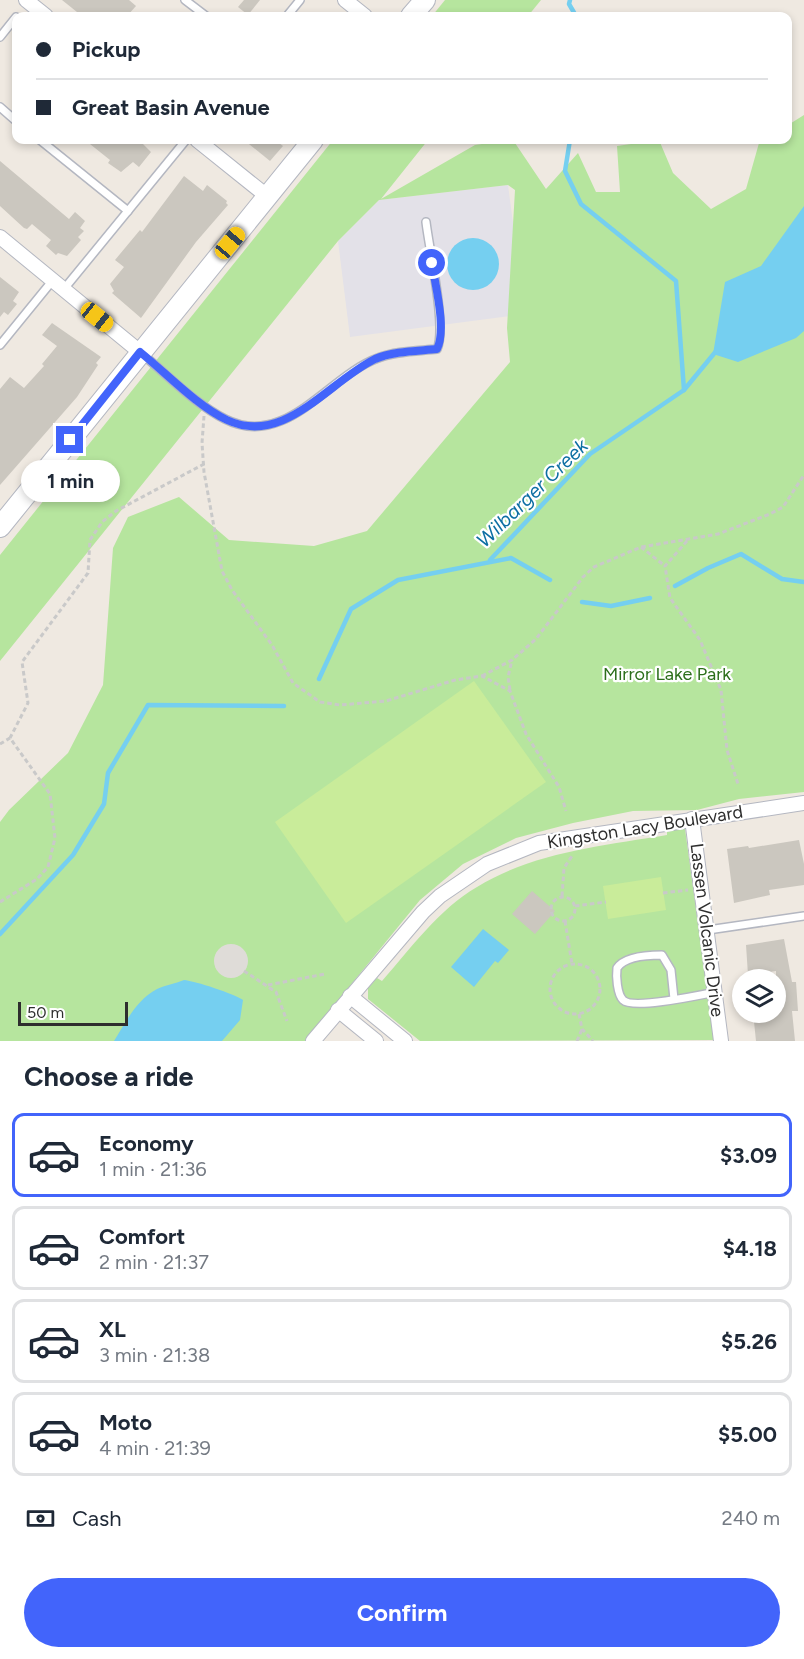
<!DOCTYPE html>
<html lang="en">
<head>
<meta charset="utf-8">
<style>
  :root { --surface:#fff; --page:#f2f2f3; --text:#1f2937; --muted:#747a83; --line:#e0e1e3; --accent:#4264fb }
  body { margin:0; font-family:Figtree,sans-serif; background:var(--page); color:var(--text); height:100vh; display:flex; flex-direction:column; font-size:22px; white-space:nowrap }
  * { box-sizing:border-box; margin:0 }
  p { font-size:20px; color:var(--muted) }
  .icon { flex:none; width:33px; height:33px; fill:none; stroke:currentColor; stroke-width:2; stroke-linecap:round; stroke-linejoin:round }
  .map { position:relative; height:1041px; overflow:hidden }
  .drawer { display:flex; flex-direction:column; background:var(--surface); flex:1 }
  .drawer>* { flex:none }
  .top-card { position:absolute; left:12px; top:12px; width:780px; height:132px; border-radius:12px; box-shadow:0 3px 9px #0003; display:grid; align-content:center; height:132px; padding:0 24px; background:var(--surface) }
  .tools { position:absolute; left:732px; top:969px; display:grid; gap:12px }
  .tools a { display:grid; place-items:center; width:54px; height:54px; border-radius:50%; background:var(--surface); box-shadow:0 3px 9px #0003; font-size:30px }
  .scale { position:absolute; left:18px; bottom:15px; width:110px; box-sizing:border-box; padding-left:6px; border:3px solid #2e2e2e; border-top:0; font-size:16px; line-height:21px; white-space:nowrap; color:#2e2e2e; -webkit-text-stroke:4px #fff; paint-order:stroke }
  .end { position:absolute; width:27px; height:27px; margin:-14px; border:8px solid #4264fb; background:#fff; box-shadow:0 0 0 3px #fff }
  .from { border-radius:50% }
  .bubble { position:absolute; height:42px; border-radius:21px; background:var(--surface); box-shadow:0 3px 9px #0003; font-size:20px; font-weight:700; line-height:42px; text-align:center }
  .car { position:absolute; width:18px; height:36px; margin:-18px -9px; border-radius:8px; box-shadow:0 0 4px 2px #0007; background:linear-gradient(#f5c518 24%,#345 0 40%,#f5c518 0 76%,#345 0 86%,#f5c518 0) }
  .top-card b { display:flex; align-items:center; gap:21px; height:57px; font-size:22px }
  .top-card b+b { border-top:2px solid var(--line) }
  .top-card i { width:15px; height:15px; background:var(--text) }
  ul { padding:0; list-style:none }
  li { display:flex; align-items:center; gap:18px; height:84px; margin:0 12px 9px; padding:0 12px; border:3px solid var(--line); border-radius:12px }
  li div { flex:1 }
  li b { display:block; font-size:22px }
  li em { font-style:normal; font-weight:700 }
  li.selected { border-color:var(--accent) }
  li>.icon { width:54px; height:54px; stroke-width:1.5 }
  h2 { padding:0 24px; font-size:27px; line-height:72px }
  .pay { display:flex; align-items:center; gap:15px; height:66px; padding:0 24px; font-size:22px }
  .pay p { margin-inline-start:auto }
  .cta { display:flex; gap:12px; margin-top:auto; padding:12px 24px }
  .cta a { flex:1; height:69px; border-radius:36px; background:var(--accent); color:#fff; font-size:24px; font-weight:700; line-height:69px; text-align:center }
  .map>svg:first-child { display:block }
</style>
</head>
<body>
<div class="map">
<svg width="804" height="1041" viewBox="0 0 804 1041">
  <rect width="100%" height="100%" fill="#efe9e1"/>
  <polygon fill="#e3e1e8" points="508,185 525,314 350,337 338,241 379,200"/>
  <g fill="#b6e59e">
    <polygon points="445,0 541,0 528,16 432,16"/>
    <polygon points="804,115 804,792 739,799 697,810 633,811 573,823 516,838 463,864 420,900 305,1041 0,1041 0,822 9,810 68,753 103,685 113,548 128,517 179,497 229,540 314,546 367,531 510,362 507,328 515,190 508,185 379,200 338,241 0,661 0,555 333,140 428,140 381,199 475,145 509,140 513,140 546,189 578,153 596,192 620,192 617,146 659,140 673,173 711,209 746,189 759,143 765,140 788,140 788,125"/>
    <path d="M680 828 685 829 714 1040 420 1041 368 999V988L377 978 382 981C411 948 439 909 477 887 534 852 602 846 667 835V830Z"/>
  </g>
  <g fill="#c9ec9a">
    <polygon points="474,681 546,782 346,923 275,822"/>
    <polygon points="661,877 666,910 608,919 603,886"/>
  </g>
  <circle fill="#dfdcd8" cx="231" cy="961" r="17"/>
  <g fill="#75cff0">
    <polygon points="804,206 804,331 796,338 738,362 713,354 725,282 761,266"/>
    <circle cx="473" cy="264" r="26"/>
    <polygon points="483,929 509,950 498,963 495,961 474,987 451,967"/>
    <path d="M184 980C195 981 235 994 243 1000L240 1020 222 1041H114C126 1022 136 1000 157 989 165 985 175 984 184 980Z"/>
  </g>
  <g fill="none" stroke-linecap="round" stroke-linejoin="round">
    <g stroke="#75cff0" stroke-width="4.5">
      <polyline points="570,0 569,4 576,16"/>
      <polyline points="684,390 717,350"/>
      <polyline points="490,560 590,454 684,390 676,281 581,204 565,171 570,140"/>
      <polyline points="675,586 708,568 741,554 782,579 804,582"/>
      <polyline points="582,602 611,606 650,598"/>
      <polyline points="319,679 351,609 398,580 511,558 550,580"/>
      <polyline points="0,934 73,855 104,804 108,773 148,705 284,706"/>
    </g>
  </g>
  <g fill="#cbc7bf">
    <polygon points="62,0 129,0 136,6 127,16 82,16"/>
    <polygon points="244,0 260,0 248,15 238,7"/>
    <polygon points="85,140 139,140 151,152 139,167 133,162 121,172 108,163 110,160"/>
    <polygon points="244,140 275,140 283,146 270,161"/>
    <polygon points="0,161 69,219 75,212 85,221 80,228 84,231 78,237 81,240 67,256 58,253 56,255 46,246 51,240 32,224 27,229 24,228 0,206"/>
    <polygon points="184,176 203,191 207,185 227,201 226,203 228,205 196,242 141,318 112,293 114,291 110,284 124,267 115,260 140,230 142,232"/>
    <polygon points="0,277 19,292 13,301 17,304 8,315 4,312 0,317"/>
    <polygon points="52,323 101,357 96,363 98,365 77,397 0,485 0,389 10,377 24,388 44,366 42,364 57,346 42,335"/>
    <polygon points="799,840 804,864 804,885 769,890 770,895 734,903 727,849 748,846 749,848"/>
    <polygon points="532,891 555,911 535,934 512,914"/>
    <polygon points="784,939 792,982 796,982 798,1011 792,1011 795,1041 756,1041 753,1012 776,1012 776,971 748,975 746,945"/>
  </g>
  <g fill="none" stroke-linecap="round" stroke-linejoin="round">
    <g stroke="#b4b7c1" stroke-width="10">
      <g id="lane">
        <polyline points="185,0 206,16"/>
        <polyline points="287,16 300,0"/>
        <polyline points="0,37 16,17"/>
        <polyline points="0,107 16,121"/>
        <polyline points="40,140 128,211"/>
        <polyline points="64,289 186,140"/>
        <polyline points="0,345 53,280"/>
        <path d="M142 354C168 375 195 404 225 419 286 450 328 376 378 358 396 351 418 351 437 349 447 329 429 248 426 222"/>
        <polyline points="708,930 804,916"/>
        <path d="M674 999 671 970 662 955C648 955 625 956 617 968 616 976 617 994 623 1000 633 1010 700 995 716 992"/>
      </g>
    </g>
    <g stroke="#b4b7c1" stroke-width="16">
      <g id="street">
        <polyline points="26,0 46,16"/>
        <polyline points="345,0 365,16"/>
        <polyline points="197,140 268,197"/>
        <polyline points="0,237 140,352"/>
        <polyline points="692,819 721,1041"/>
        <polyline points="350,996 405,1041"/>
        <polyline points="338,1010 376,1041"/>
        <polyline points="313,1041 423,912 440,896 487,864 539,843 804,803"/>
      </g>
    </g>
    <g stroke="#b4b7c1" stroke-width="22">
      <g id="secondary">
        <polyline points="411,16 425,0"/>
        <polyline points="0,527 313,140"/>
      </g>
    </g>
    <g stroke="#c9c9c9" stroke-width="3" stroke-dasharray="4.5 3" stroke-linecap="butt">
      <polyline points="204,416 202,443 204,472 222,571 232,590 272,645 293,683 320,702 340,705 386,701 455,680 482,676 510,691 526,734 559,787 566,811"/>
      <polyline points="687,541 665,566 670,598 700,640 721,690 727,750 738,784"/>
      <polyline points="641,547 665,566"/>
      <polyline points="482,676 512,660 536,639 583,577 594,567 641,547 718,534 770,514 783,507 804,475"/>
      <polyline points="510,690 508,677 512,660"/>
      <polyline points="0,744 10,738"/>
      <polyline points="663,893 688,890"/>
      <polyline points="562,896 564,868 572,856"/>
      <circle cx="563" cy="909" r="12"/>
      <polyline points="0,902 37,879 48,867 55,838 50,794 10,738 28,703 22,662 88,573 90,540 102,522 116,511 204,464"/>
      <polyline points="575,906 606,902"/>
      <polyline points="565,921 572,964"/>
      <circle cx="575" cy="989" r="25"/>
      <polyline points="244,971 276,992 287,1021"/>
      <polyline points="268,985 325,974"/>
      <polyline points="579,1014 582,1029 593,1041"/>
      <polyline points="577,1041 582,1029"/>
    </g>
    <use href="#lane" stroke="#fff" stroke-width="7"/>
    <use href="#street" stroke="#fff" stroke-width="14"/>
    <use href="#secondary" stroke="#fff" stroke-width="20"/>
  </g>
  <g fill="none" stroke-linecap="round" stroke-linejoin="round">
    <path stroke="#4264fb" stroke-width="8" d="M70 440 140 352C166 373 197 406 227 420 284 447 328 382 375 359 393 351 418 351 437 349 447 329 435 285 432 263"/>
  </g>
  <g text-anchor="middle" stroke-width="4.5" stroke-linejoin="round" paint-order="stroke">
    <g font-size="18" fill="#2c6e1b" stroke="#fff">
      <text x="667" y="680">Mirror Lake Park</text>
    </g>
    <g font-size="18" fill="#2e2e2e" stroke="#fff">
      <text transform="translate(645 827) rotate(-9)" y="6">Kingston Lacy Boulevard</text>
      <text transform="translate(707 930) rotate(83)" y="6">Lassen Volcanic Drive</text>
    </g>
    <g font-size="20" font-style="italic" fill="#0d6fa3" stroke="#fff">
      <text transform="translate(532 493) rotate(-44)" y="7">Wilbarger Creek</text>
    </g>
  </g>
</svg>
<div class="tools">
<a><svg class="icon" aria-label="layers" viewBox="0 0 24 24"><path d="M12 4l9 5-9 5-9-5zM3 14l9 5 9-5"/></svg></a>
</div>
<div class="scale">50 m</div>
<i class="end from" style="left:432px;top:263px"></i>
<i class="end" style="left:70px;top:440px"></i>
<div class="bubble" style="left:21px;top:460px;width:99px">1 min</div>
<i class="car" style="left:230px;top:243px;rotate:40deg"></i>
<i class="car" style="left:97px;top:317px;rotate:129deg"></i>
<div class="top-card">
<b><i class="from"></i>Pickup</b>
<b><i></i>Great Basin Avenue</b>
</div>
</div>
<section class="drawer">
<h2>Choose a ride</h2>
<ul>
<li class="selected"><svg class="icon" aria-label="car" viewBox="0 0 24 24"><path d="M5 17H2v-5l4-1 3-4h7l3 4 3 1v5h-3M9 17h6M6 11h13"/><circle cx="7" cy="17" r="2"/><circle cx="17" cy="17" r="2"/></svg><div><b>Economy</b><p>1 min · 21:36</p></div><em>$3.09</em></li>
<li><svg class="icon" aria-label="car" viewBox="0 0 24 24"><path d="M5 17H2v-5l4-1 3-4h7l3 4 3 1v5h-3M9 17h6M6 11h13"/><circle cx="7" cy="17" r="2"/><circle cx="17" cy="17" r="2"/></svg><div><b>Comfort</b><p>2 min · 21:37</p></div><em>$4.18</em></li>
<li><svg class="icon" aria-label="car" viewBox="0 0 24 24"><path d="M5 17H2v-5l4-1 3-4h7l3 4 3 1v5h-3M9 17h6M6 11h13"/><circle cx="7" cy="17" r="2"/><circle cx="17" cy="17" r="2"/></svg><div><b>XL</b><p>3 min · 21:38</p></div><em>$5.26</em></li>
<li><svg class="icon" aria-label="car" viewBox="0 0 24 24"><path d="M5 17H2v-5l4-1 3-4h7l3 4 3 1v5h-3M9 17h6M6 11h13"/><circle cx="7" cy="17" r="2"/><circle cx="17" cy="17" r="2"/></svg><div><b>Moto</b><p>4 min · 21:39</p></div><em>$5.00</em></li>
</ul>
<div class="pay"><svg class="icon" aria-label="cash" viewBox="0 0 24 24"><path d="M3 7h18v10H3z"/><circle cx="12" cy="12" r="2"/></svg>Cash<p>240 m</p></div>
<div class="cta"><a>Confirm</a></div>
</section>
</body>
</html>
